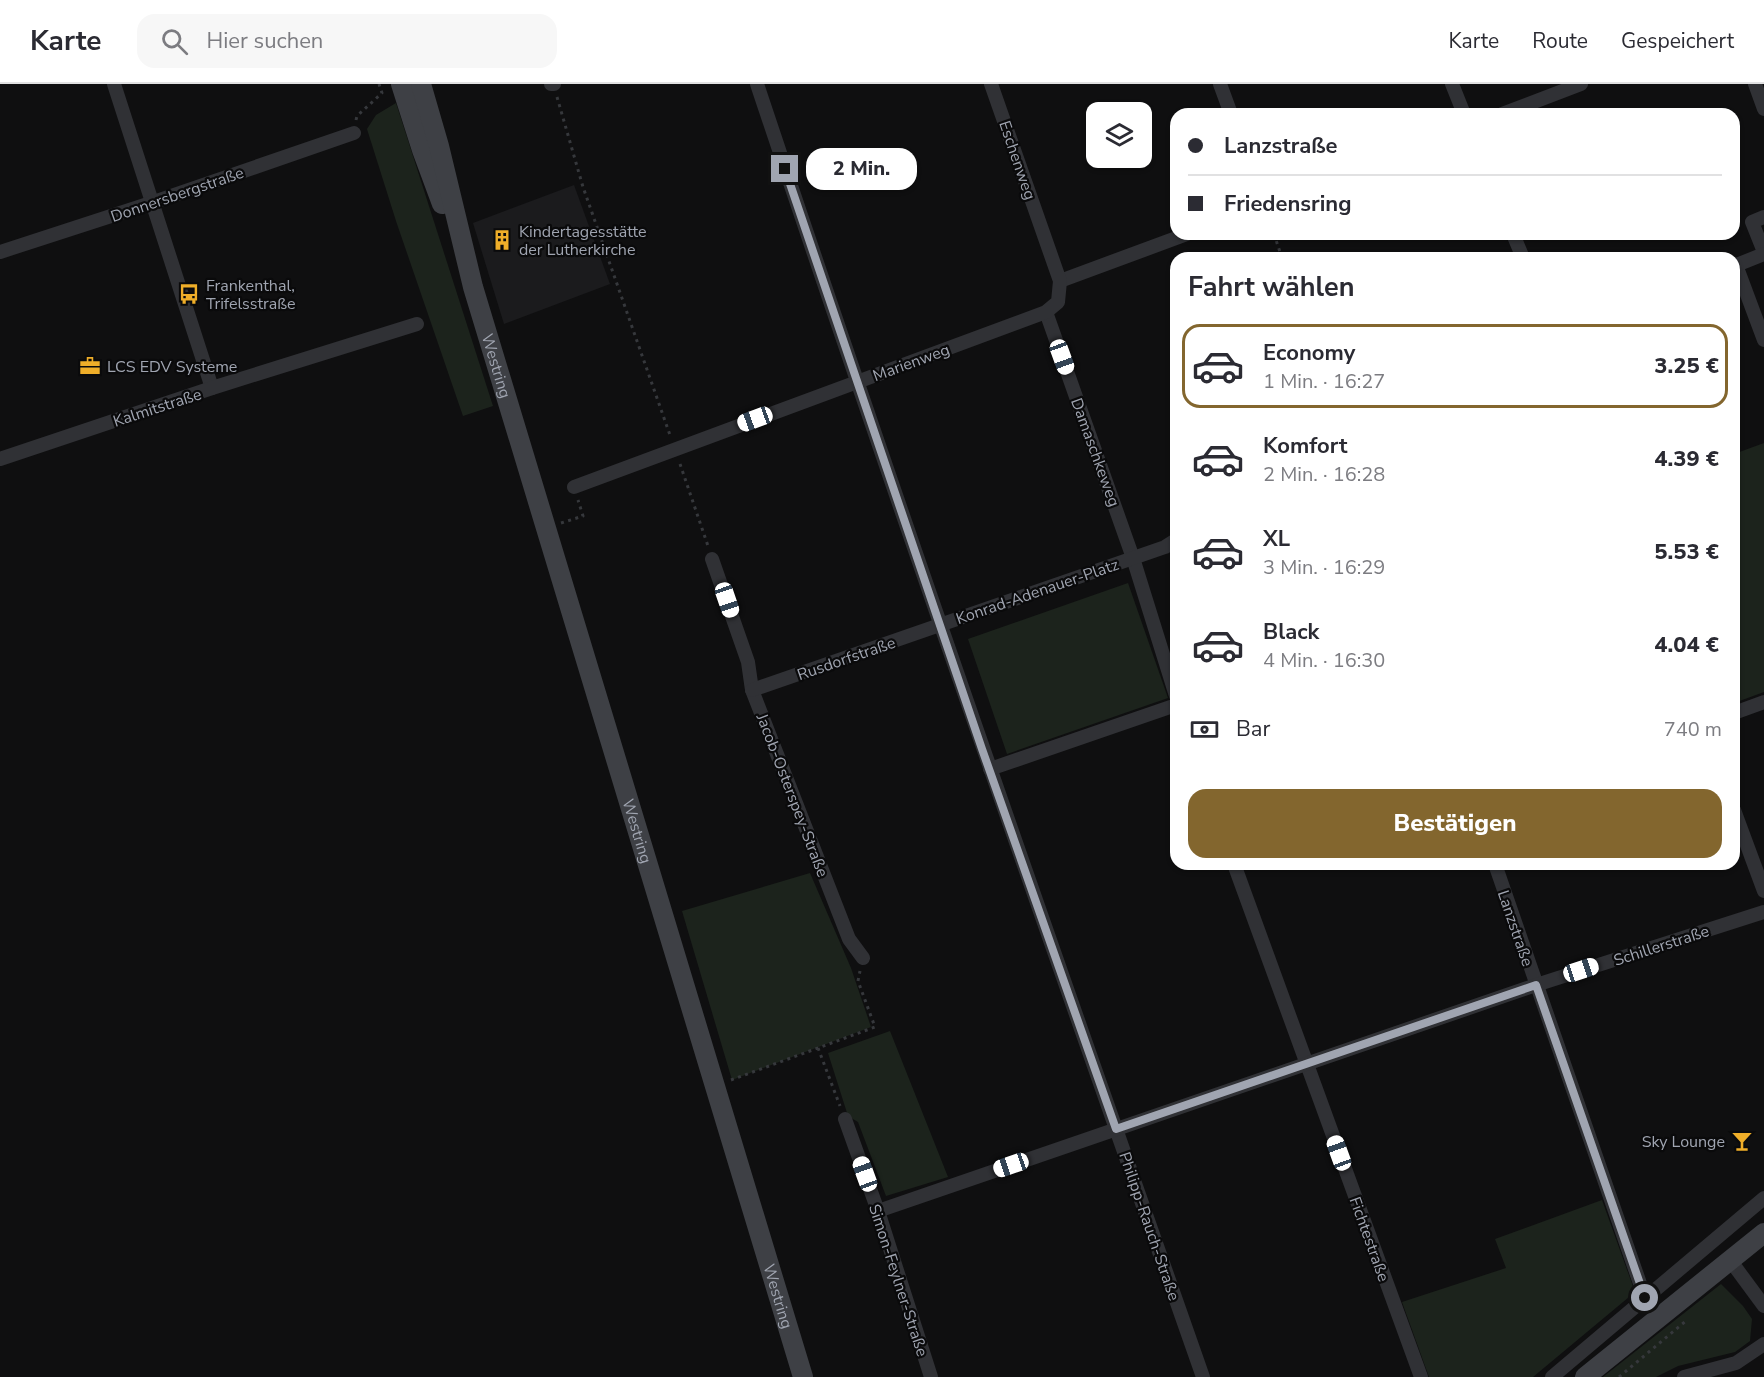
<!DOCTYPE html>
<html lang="de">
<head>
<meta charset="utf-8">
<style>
  :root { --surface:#fff; --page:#f7f7f7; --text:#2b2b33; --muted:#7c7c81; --line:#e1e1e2; --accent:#83662e }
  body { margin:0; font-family:"Nunito Sans",sans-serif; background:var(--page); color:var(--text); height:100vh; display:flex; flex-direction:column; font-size:22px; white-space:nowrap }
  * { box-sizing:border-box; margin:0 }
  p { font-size:20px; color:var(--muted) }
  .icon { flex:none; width:33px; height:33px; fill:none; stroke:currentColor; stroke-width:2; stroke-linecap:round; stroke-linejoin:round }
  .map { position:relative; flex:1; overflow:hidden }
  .panel { position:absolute; left:1170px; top:168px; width:570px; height:618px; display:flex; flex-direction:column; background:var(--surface); border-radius:18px; box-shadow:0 2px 4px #0004 }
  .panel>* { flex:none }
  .top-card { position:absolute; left:1170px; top:24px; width:570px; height:132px; border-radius:18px; box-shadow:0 2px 4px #0004; display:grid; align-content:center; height:132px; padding:0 18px; background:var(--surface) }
  .buttons { position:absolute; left:1086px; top:18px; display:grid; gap:12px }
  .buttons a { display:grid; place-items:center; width:66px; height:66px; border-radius:12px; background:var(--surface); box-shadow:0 2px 4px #0004; font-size:30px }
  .end { position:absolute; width:27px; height:27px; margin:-14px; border:8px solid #a0a5b1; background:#111; box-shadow:0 0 0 3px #111 }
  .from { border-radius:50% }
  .bubble { position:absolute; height:42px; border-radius:18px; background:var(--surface); box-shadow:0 2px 4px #0004; font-size:20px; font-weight:800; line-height:42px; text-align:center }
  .car { position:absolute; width:18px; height:36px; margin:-18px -9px; border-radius:8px; box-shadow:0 0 4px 2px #0007; background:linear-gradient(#fff 24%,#345 0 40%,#fff 0 76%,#345 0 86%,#fff 0) }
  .top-card b { display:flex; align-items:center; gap:21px; height:57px; font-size:22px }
  .top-card b+b { border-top:2px solid var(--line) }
  .top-card i { width:15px; height:15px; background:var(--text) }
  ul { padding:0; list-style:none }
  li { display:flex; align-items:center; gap:18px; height:84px; margin:0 12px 9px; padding:0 6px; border:3px solid transparent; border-radius:18px }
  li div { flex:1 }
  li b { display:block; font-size:22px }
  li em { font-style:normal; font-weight:800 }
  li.selected { border-color:var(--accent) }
  li>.icon { width:54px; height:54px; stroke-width:1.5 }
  h2 { padding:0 18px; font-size:27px; line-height:72px }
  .pay { display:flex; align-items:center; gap:15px; height:66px; padding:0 18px; font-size:22px }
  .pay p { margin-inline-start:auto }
  .cta { display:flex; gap:12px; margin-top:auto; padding:12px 18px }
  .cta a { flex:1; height:69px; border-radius:18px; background:var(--accent); color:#fff; font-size:24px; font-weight:800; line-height:69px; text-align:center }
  header { display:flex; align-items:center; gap:36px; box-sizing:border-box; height:84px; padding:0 30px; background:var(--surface); border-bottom:2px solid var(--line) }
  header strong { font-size:28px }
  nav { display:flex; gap:33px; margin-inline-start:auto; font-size:21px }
  .search { width:420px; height:54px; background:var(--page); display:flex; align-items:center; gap:15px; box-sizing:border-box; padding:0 21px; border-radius:18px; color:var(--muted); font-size:22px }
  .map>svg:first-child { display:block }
</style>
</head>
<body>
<header>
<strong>Karte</strong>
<div class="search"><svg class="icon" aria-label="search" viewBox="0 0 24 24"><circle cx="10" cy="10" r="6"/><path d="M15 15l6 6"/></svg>Hier suchen</div>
<nav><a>Karte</a><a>Route</a><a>Gespeichert</a></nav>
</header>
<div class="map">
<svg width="1764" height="1293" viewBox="0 0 1764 1293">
  <rect width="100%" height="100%" fill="#0f0f10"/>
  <polygon fill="#1b1b1d" points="574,101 610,200 504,240 473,139"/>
  <g fill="#1c231c">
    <polygon points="396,19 493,322 463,332 396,137 367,45 376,31"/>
    <polygon points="1764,359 1764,608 1734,619 1734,370"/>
    <polygon points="1128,499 1168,614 1007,670 968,555"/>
    <polygon points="810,789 851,884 871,943 732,996 682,827"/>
    <polygon points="890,947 948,1093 886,1112 858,1038 848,1032 828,969"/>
    <polygon points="1602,1116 1635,1208 1533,1293 1429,1293 1402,1218 1506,1184 1495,1155"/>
    <polygon points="1721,1200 1743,1222 1752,1235 1750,1257 1735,1268 1678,1282 1656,1293 1603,1293"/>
  </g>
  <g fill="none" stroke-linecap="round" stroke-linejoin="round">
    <g stroke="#36383c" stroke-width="3" stroke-dasharray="3 4.5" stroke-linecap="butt">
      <polyline points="557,13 583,103 671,354"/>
      <polyline points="356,36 357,32 382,9 379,0"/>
      <polyline points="1274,150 1282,174"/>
      <polyline points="680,380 708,462"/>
      <polyline points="561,439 583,432 578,416"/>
      <polyline points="818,964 840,1022"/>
      <polyline points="731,996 875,943 858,897 860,887"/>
      <polyline points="1619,1293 1687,1236"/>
    </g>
    <g stroke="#303135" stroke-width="14">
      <polyline points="114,0 212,304"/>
      <polyline points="551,0 554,0"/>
      <path d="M757 0C901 432 1052 863 1203 1293"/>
      <polyline points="1220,0 1231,30"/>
      <polyline points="1452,0 1464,30"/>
      <polyline points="1755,0 1764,25"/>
      <polyline points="1502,30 1581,0"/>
      <polyline points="1764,133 1752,138 1764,168"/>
      <polyline points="1513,150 1523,174"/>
      <polyline points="0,168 151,119 354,49"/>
      <polyline points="1736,181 1764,256"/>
      <polyline points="1734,182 1764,170"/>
      <polyline points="1060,197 1187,150"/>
      <polyline points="1046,228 1133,474 1176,612"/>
      <polyline points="0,375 212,304 417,240"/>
      <polyline points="574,403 1046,228 1058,218 1060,197 991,0"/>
      <polyline points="712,475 748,578 752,606 849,855 863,874"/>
      <polyline points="752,606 1165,463 1176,456"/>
      <polyline points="1734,629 1764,618"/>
      <polyline points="990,685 1176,621"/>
      <polyline points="1734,726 1764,807"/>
      <polyline points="1234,780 1421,1293"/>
      <polyline points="1495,780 1645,1214"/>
      <polyline points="845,1035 878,1127 931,1293"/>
      <polyline points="878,1127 1536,901 1764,828"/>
      <polyline points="1730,1176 1764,1222"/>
      <polyline points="1552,1293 1764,1114"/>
      <polyline points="1684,1293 1736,1279 1764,1260"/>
    </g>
    <g stroke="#3e4045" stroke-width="20">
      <polyline points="401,0 422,66 442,120"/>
      <path id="s1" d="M421 0 439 62 473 203 803 1293"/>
      <polyline points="1585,1293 1764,1149"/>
    </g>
  </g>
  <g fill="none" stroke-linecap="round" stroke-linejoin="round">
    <polyline stroke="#a0a5b1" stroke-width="8" points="785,85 982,665 1116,1045 1536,901 1645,1214"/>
  </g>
  <defs>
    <g id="building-bare" transform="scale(1.62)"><path d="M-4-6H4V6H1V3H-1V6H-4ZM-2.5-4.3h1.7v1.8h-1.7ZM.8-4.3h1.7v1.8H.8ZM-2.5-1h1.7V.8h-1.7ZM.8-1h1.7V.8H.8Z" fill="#efae29" stroke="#0a0a0b" stroke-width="2.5" paint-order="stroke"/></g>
    <g id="bus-bare" transform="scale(1.62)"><path d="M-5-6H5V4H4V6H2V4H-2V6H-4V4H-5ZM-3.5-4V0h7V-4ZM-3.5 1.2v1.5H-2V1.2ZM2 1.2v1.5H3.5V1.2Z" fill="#efae29" stroke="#0a0a0b" stroke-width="2.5" paint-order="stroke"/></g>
    <g id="office-bare" transform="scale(1.62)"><path d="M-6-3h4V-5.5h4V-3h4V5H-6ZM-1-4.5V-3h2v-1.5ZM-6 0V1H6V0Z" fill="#efae29" stroke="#0a0a0b" stroke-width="2.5" paint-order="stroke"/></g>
    <g id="bar-bare" transform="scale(1.62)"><path d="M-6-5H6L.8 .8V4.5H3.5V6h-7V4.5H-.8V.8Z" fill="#efae29" stroke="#0a0a0b" stroke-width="2.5" paint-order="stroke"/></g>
  </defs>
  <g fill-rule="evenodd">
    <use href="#building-bare" x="502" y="156"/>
    <use href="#bus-bare" x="189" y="210"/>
    <use href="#office-bare" x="90" y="282"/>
    <use href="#bar-bare" x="1742" y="1057"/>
  </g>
  <g text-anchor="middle" stroke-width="4.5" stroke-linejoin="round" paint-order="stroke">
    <g font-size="16" fill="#a0a5b1" stroke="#0a0a0b">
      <text transform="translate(1018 76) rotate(71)" y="6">Eschenweg</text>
      <text transform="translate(177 110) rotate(-19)" y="6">Donnersbergstraße</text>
      <text transform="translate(911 278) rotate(-20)" y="6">Marienweg</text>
      <text dy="6" stroke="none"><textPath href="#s1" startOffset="292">Westring</textPath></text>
      <text transform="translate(157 323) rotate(-18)" y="6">Kalmitstraße</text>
      <text transform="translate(1096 368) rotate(70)" y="6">Damaschkeweg</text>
      <text transform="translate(1037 507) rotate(-19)" y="6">Konrad-Adenauer-Platz</text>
      <text transform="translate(846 574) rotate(-19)" y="6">Rusdorfstraße</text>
      <text transform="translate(793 711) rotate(69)" y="6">Jacob-Osterspey-Straße</text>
      <text dy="6" stroke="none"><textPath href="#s1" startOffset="778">Westring</textPath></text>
      <text transform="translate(1516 844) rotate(71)" y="6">Lanzstraße</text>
      <text transform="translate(1661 861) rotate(-18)" y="6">Schillerstraße</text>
      <text transform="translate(1150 1142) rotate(71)" y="6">Philipp-Rauch-Straße</text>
      <text transform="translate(1370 1155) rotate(70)" y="6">Fichtestraße</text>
      <text transform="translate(899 1196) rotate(72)" y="6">Simon-Feylner-Straße</text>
      <text dy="6" stroke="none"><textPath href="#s1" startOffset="1264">Westring</textPath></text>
    </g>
    <g font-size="16" fill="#a0a5b1" stroke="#0a0a0b" text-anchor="start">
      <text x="519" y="153">Kindertagesstätte<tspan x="519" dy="18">der Lutherkirche</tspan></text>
      <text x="206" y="207">Frankenthal,<tspan x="206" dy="18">Trifelsstraße</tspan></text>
      <text x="107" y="288">LCS EDV Systeme</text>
      <text x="1725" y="1063" text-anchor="end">Sky Lounge</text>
    </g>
  </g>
</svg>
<div class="buttons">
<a><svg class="icon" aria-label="layers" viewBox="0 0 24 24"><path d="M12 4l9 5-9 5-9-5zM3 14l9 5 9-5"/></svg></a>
</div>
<i class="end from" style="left:1645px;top:1214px"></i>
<i class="end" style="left:785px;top:85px"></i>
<div class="bubble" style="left:806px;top:64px;width:111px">2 Min.</div>
<i class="car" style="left:1062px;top:273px;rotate:160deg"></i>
<i class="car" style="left:755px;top:335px;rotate:250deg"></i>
<i class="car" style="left:727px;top:516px;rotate:161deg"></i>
<i class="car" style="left:1581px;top:886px;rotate:72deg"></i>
<i class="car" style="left:1339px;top:1069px;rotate:340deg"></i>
<i class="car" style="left:1011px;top:1081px;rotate:251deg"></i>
<i class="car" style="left:865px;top:1090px;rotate:340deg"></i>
<div class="top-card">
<b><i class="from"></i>Lanzstraße</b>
<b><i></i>Friedensring</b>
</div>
<section class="panel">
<h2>Fahrt wählen</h2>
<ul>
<li class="selected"><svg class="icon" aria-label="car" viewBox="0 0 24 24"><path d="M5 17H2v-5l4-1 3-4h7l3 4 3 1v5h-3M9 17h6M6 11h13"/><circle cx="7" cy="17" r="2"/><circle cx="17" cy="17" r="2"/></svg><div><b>Economy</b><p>1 Min. · 16:27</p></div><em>3.25 €</em></li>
<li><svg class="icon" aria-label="car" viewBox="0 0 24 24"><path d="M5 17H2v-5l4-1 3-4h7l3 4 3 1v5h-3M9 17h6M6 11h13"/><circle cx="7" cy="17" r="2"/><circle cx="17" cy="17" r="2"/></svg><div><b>Komfort</b><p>2 Min. · 16:28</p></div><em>4.39 €</em></li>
<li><svg class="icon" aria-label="car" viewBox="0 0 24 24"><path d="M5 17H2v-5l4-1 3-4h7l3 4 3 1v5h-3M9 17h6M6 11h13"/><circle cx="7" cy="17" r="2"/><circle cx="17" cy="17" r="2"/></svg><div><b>XL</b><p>3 Min. · 16:29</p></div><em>5.53 €</em></li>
<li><svg class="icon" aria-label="car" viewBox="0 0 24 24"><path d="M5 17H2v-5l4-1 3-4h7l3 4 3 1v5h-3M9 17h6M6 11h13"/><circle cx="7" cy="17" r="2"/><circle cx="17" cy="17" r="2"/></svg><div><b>Black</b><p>4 Min. · 16:30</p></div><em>4.04 €</em></li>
</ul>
<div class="pay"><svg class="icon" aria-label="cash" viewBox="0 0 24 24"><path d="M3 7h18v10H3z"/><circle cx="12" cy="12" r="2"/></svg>Bar<p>740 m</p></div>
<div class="cta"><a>Bestätigen</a></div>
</section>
</div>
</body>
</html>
